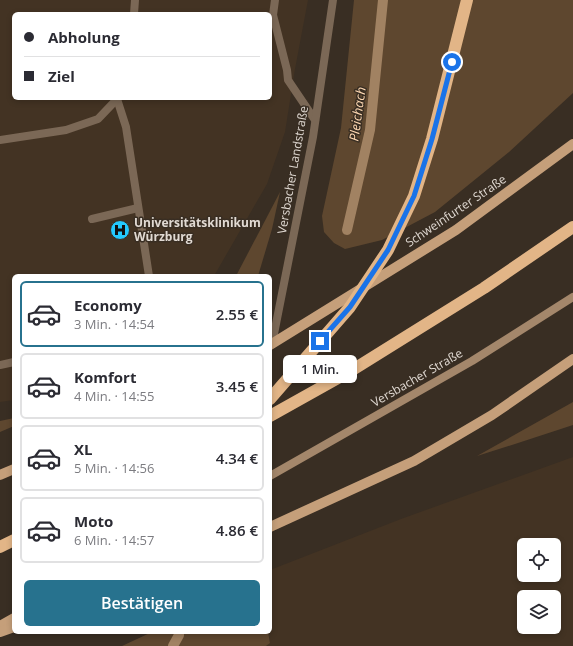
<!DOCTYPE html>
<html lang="de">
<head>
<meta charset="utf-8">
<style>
  :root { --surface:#fff; --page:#f2f2f3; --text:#2b2b33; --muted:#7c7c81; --line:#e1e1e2; --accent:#27728e }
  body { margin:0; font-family:"Open Sans",sans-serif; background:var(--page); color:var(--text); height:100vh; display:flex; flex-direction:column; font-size:15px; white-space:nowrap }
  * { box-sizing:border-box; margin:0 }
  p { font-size:13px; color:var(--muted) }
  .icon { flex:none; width:22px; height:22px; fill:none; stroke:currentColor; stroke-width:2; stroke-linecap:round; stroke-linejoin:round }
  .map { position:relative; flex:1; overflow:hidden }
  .side { position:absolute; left:12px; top:274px; width:260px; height:360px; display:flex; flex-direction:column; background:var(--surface); border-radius:6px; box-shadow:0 2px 6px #0003 }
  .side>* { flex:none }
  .banner { position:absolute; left:12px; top:12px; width:260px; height:88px; border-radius:6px; box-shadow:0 2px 6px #0003; display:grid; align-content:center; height:88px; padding:0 12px; background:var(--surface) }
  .tools { position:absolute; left:517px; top:538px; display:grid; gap:8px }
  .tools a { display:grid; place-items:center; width:44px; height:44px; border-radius:6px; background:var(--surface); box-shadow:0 2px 6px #0003; font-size:20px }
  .end { position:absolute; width:18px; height:18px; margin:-9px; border:5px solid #1a73e8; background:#fff; box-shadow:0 0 0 2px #fff }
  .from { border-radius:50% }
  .bubble { position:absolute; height:28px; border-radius:6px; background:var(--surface); box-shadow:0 2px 6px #0003; font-size:13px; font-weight:600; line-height:28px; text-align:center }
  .banner b { display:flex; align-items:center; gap:14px; height:38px; font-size:15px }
  .banner b+b { border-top:1px solid var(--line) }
  .banner i { width:10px; height:10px; background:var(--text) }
  ul { padding:7px 0 0; list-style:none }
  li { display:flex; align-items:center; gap:12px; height:66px; margin:0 8px 6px; padding:0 4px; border:2px solid var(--line); border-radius:6px }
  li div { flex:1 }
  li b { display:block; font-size:15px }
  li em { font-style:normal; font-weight:600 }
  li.active { border-color:var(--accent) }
  li>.icon { width:36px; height:36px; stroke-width:1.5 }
  .action { display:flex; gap:8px; margin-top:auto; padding:8px 12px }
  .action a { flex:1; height:46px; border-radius:6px; background:var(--accent); color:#fff; font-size:16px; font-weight:600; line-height:46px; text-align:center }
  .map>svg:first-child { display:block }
</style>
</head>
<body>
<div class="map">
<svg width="573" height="646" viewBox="0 0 573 646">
  <rect width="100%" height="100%" fill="#392e23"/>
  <g fill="#433323" fill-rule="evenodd">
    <path d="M0 0H308L295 69 285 132 267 184 214 276H14V400L0 402ZM14 14H270V98H14Z"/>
    <path d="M573 457V646H266L270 642 268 632H270V570L401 519ZM524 545H554V575H524ZM524 597H554V627H524Z"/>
  </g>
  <g fill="#5e472f">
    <polygon points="354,0 573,0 573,93 509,152 435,212 382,240 345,249 334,243 324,232 322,216 341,128"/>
    <polygon points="280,192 272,229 258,276 236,276"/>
    <polygon points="573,402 573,425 518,443 477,456"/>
    <polygon points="14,418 14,426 0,432 0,421"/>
    <polygon points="152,632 268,632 270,643 266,646 122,646"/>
  </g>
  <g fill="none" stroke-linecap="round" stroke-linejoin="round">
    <g stroke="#a18262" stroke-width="10">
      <polyline points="347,230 370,130 383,0"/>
      <polyline points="173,646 179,635"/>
    </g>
    <g stroke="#7b6856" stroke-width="8">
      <polyline points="275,0 273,15 287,70 288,80 315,120"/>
      <polyline points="134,14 135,0"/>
      <polyline points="117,99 126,127 149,276"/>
      <polyline points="0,140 66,130 98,119 118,98"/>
      <polyline points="92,219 138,208"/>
      <polyline points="0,365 14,362"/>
    </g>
    <polyline stroke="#7b6856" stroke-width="8" points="272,344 313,137 333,0"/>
    <polyline stroke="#a4876b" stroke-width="8" points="270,476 472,361 573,297"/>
    <g stroke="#c59f7a" stroke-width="10">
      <polyline points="270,345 456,230 573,144"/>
      <polyline points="0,475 14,469"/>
      <polyline points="270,527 414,461 492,415 573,359"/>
      <polyline points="0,626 14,618"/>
      <polyline points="0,632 14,627"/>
    </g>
    <g stroke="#e2b587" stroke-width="12">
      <polyline points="270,416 354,369 484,288 573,227"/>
      <polyline points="0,547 14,540"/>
    </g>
    <polyline stroke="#e2b587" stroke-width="12" points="270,399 350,307 388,250 414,196 432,139 467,0"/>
  </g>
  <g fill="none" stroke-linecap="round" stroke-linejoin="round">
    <polyline stroke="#1a73e8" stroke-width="5" points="320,341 350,307 388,250 414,196 432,139 452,62"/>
  </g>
  <defs>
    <g id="hospital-disc" transform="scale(1)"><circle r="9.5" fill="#23c9fe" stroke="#392e23"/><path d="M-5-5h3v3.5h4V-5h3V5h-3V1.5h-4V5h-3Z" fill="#111"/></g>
  </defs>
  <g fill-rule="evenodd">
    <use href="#hospital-disc" x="120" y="230"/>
  </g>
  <g text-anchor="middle" stroke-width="3" stroke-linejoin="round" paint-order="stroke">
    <g font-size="12" fill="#e1dad3" stroke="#392e23">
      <text transform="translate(293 170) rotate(-80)" y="4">Versbacher Landstraße</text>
      <text transform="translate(456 211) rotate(-34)" y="4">Schweinfurter Straße</text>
      <text transform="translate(417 378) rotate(-30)" y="4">Versbacher Straße</text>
    </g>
    <g font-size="12" font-weight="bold" fill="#e1dad3" stroke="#392e23" text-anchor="start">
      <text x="134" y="227">Universitätsklinikum<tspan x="134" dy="14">Würzburg</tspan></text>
    </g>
    <g font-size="13" font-style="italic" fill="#ffd9b3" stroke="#392e23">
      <text transform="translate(357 114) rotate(-82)" y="5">Pleichach</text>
    </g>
  </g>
</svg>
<div class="tools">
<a><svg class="icon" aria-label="locate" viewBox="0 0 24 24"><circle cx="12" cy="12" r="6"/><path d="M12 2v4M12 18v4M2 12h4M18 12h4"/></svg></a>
<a><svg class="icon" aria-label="layers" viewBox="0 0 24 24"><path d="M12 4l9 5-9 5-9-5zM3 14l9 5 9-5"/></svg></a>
</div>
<i class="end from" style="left:452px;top:62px"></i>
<i class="end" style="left:320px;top:341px"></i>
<div class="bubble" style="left:283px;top:355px;width:74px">1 Min.</div>
<div class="banner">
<b><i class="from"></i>Abholung</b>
<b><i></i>Ziel</b>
</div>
<section class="side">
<ul>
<li class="active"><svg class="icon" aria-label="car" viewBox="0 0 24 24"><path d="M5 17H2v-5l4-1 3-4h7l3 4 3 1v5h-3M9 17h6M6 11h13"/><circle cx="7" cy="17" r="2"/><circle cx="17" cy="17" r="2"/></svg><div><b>Economy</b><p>3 Min. · 14:54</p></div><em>2.55 €</em></li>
<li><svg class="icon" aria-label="car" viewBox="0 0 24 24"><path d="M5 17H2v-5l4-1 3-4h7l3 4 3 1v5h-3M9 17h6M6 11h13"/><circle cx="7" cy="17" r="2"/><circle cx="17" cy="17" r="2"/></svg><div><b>Komfort</b><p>4 Min. · 14:55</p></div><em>3.45 €</em></li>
<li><svg class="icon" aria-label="car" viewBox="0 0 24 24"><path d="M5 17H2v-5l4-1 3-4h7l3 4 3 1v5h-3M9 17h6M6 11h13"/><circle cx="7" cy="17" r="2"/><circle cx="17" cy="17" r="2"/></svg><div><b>XL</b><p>5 Min. · 14:56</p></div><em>4.34 €</em></li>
<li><svg class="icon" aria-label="car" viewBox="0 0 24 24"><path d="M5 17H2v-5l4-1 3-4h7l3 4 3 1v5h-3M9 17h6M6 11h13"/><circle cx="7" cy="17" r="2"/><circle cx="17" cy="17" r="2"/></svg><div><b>Moto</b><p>6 Min. · 14:57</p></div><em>4.86 €</em></li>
</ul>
<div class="action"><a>Bestätigen</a></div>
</section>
</div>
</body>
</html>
